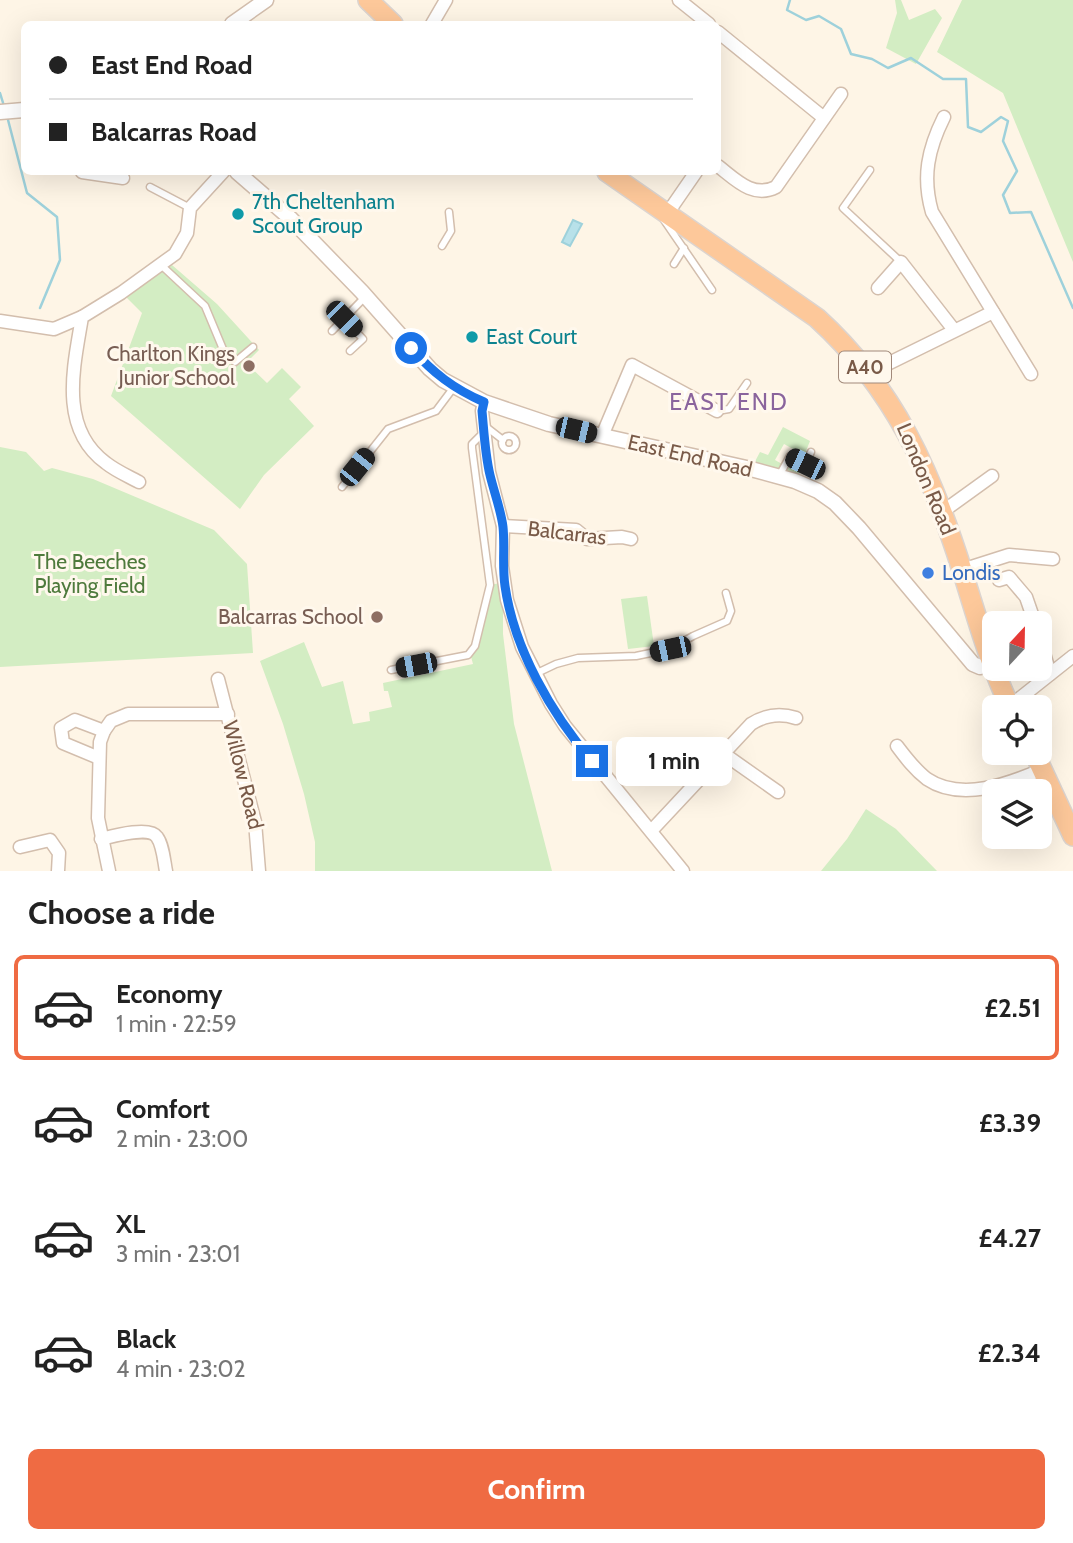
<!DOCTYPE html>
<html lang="en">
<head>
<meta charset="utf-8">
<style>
  :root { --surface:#fff; --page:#f2f2f2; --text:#222; --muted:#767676; --line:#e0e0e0; --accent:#ef6b43 }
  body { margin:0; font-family:Cabin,sans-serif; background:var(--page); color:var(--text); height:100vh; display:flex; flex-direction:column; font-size:26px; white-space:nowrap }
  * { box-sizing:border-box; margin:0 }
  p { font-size:23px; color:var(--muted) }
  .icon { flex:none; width:38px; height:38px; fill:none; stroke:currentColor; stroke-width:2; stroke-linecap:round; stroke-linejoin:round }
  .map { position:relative; height:871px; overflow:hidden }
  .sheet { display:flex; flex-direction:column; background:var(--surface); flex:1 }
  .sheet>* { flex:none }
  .hud { position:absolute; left:21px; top:21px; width:700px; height:154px; border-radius:10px; box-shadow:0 7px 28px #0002; display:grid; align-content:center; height:154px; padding:0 28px; background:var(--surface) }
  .needle { width:46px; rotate:22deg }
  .buttons { position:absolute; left:982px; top:611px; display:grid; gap:14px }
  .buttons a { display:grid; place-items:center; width:70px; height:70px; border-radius:10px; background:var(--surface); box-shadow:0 7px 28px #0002; font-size:35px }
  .end { position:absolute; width:32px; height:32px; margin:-16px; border:9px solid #1a73e8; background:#fff; box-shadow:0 0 0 4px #fff }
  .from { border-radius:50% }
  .bubble { position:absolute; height:49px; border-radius:10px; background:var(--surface); box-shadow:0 7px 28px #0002; font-size:23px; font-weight:700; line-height:49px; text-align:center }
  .car { position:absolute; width:21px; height:42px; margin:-21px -10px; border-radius:9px; box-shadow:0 0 5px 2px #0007; background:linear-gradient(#222 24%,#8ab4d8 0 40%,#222 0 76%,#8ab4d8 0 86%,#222 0) }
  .hud b { display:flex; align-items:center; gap:24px; height:66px; font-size:26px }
  .hud b+b { border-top:2px solid var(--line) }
  .hud i { width:18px; height:18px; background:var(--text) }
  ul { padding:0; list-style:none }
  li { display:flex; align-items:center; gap:21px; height:105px; margin:0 14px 10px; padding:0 14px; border:4px solid transparent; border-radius:10px }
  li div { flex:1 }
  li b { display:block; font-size:26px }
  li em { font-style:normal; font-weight:700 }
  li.active { border-color:var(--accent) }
  li>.icon { width:63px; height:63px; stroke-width:1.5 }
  h2 { padding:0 28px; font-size:32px; line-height:84px }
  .button { display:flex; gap:14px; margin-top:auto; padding:14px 28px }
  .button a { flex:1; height:80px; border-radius:10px; background:var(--accent); color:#fff; font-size:28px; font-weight:700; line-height:80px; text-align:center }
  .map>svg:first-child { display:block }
</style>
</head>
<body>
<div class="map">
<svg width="1073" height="871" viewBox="0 0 1073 871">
  <rect width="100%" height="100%" fill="#fef5e6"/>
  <g fill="#d3edc3">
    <polygon points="895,0 901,0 909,20 935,9 942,18 916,64 886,48 897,13"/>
    <polygon points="962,0 1073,0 1073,262 1003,93 937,52"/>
    <polygon points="172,265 217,304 259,350 246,363 267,383 282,368 301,387 289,399 314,426 264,475 240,509 111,396 142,313 126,297"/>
    <polygon points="783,427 810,441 806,451 809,453 795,481 783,478 788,467 796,471 804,455 784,444 775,460 782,464 777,476 751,469 760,452 768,455"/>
    <polygon points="0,447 26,452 44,471 52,468 93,479 214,530 247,564 253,653 0,667"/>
    <polygon points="500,583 503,600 503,634 514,724 552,871 315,871 315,842 304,794 283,724 260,661 304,642 322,687 343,681 353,724 370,721 369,712 392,707 388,691 384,691 383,683 473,664 470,653 490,585"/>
    <polygon points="647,596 654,646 628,649 621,599"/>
    <polygon points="866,809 896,829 937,871 821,871 847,839"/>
  </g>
  <polygon fill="#b8e1e9" stroke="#9ed1db" stroke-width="2" points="573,220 582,224 570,246 562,242"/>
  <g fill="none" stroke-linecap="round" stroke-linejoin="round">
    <g stroke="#9ed1db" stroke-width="2.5">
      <polyline points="790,0 787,10 806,20 819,16 841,29 851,54 872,59 888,68 911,58 943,79 966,79 968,127 981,132 1001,117 1008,121 1003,141 1017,171 1003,195 1010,213 1031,212 1073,308"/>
      <polyline points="0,93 4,106"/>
      <polyline points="7,116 27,193 57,217 60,260 40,308"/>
    </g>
    <g stroke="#d3bead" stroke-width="9">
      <g id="service">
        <polyline points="870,170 843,208 901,262"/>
        <polyline points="150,187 190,208"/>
        <polyline points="664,220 712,290"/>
        <polyline points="442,246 451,231 449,212"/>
        <polyline points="674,264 684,248"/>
        <polyline points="161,265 205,306 225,354 235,362 253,347"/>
        <polyline points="344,319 363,339 350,351"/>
        <polyline points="332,331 365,297"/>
        <polyline points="717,411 729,409 747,383"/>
        <polyline points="485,426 503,440"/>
        <circle cx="509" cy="443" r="7"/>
        <polyline points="779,476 790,456 805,464 811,452"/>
        <polyline points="342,487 388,429 436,411 454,387"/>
        <polyline points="391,670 468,655 475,646 490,585 472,448 472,444 484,432"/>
        <polyline points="535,674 556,664 578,658 636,656 670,649 693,636 727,621 731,611 726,593"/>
      </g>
    </g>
    <g stroke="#d3bead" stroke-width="15">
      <g id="minor">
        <polyline points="679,0 709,24"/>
        <polyline points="432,24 446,0"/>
        <polyline points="718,32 824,118"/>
        <path d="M944 117C928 149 922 177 932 212L1031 374"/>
        <path d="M718 166C735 179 753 199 776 187L841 94"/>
        <polyline points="82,172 123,178"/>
        <polyline points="667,214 696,172"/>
        <polyline points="878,288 901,262 954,330"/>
        <polyline points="0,321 54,329 82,317"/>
        <polyline points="869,373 993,312"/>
        <polyline points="484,402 482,411 489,472 503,526 502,566 507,600 522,647 551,704 565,726 683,871"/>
        <polyline points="602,436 632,365 717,411"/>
        <path d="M139 482C128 476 116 471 106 463 58 428 74 366 82 317L121 293 175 254 187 233 190 208 223 172"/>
        <polyline points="942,512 992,476"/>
        <polyline points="503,526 576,530 587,539 622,537 631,539"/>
        <polyline points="962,570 1009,555 1053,559"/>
        <polyline points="999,580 1009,577 1026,597 1035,623"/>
        <polyline points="1040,639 1050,674"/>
        <polyline points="218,679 255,822 259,871"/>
        <polyline points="1010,706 1073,656"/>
        <path d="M897 746C906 758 915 770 927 779 961 802 1009 784 1043 769"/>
        <polyline points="724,754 778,792"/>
        <polyline points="99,758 63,743 61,728 75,720 104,731"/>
        <path d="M652 830 751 724C765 715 780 713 796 718"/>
        <path d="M101 839C113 836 150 826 157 837 163 845 164 861 166 871"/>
        <polyline points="20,847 50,840 59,853 58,871"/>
        <polyline points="109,871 98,818 100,742 104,731 111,721 128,714 228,714"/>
      </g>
    </g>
    <g stroke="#d3bead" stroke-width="17">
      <g id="tertiary">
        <polyline points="232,24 266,0"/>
        <polyline points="0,112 24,110"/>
        <polyline points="237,172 290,218 362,292 430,369 443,380 484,402 549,424 751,469 795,481 818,491 835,503 859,528 973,664 980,667 991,664"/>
      </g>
    </g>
    <g stroke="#dcd4cf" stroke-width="22">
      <g id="trunk">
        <polyline points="368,0 393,24"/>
        <path d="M607 172 817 318C895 389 931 472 962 570 977 618 989 662 1010 707"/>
        <polyline points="1034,752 1073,836"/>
      </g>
    </g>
    <use href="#service" stroke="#fff" stroke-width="6"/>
    <use href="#minor" stroke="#fff" stroke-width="12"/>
    <use href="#tertiary" stroke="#fff" stroke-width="14"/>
    <use href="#trunk" stroke="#fdc89a" stroke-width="19"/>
  </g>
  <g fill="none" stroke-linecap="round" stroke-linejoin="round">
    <path stroke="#1a73e8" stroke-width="9" d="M411 348C433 373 454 389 484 402L482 411C484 432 485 454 490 475 494 492 501 510 503 527 505 546 502 566 505 586 514 649 551 713 592 761"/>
  </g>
  <g fill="#0f9aa8" stroke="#fff8ed" stroke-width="2.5">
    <circle cx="238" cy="214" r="7"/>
    <circle cx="472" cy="337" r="7"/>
  </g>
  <g fill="#8d6e63" stroke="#fff8ed" stroke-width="2.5">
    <circle cx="249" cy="366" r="7"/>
    <circle cx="377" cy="617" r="7"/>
  </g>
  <circle fill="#3f7fe0" stroke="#fff8ed" stroke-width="2.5" cx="928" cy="573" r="7"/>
  <g text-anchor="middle" stroke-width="6" stroke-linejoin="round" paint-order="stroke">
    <rect fill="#fff8ed" stroke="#a1897a" stroke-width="2" x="839" y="351.5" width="52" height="31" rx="5"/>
    <g font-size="19" font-weight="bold" fill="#795a48">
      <text x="865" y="374">A40</text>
    </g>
    <g font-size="21" fill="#0d838f" stroke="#fff8ed" text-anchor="start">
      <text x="252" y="209">7th Cheltenham<tspan x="252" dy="24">Scout Group</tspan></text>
      <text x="486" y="344">East Court</text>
    </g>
    <g font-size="21" fill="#785e54" stroke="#fff8ed" text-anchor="end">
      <text x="235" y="361">Charlton Kings<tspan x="235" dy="24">Junior School</tspan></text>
      <text x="363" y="624">Balcarras School</text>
    </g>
    <g font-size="21" fill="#795a48" stroke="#fff8ed">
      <text transform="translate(690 456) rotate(13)" y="7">East End Road</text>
      <text transform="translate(926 479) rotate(67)" y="7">London Road</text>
      <text transform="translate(567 533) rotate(7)" y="7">Balcarras</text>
      <text transform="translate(243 775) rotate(76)" y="7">Willow Road</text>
    </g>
    <g font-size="21" fill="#4e7a3c" stroke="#fff8ed">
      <text x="90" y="569">The Beeches<tspan x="90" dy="24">Playing Field</tspan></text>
    </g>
    <g font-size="21" fill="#366cbe" stroke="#fff8ed" text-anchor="start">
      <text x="942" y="580">Londis</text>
    </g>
    <g font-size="23" letter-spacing="2" fill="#8a649d" stroke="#fff8ed">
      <text x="729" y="410">EAST END</text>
    </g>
  </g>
</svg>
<div class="buttons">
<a><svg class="needle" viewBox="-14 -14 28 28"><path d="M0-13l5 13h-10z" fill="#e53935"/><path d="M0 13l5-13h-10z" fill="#767676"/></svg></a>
<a><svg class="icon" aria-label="locate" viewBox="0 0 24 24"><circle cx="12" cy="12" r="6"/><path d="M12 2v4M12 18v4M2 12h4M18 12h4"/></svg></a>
<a><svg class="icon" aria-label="layers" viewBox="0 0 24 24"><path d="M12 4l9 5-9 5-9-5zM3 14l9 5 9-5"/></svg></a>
</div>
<i class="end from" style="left:411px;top:348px"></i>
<i class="end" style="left:592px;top:761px"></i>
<div class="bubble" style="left:616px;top:737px;width:116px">1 min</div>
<i class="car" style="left:344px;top:319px;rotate:135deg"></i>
<i class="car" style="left:576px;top:430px;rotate:103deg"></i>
<i class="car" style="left:805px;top:464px;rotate:296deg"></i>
<i class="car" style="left:357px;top:467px;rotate:39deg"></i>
<i class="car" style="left:670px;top:649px;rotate:258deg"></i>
<i class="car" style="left:416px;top:665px;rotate:259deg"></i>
<div class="hud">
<b><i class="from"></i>East End Road</b>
<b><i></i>Balcarras Road</b>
</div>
</div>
<section class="sheet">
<h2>Choose a ride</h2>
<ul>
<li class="active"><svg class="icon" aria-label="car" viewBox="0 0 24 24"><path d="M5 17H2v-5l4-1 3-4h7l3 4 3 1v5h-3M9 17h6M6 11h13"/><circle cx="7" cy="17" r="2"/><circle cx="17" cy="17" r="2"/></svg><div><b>Economy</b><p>1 min · 22:59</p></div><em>£2.51</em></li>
<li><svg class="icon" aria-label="car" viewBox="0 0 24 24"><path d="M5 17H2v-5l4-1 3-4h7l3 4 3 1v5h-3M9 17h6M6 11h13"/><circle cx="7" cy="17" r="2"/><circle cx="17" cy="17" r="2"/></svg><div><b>Comfort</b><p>2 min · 23:00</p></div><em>£3.39</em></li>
<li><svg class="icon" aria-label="car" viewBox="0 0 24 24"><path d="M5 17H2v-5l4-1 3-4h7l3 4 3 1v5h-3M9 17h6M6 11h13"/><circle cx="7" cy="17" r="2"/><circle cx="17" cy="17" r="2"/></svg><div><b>XL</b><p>3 min · 23:01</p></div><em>£4.27</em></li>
<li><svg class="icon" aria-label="car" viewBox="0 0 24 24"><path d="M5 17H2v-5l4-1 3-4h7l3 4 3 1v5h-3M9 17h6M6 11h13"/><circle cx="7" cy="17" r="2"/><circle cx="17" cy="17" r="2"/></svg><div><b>Black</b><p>4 min · 23:02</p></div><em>£2.34</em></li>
</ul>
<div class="button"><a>Confirm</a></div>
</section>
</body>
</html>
